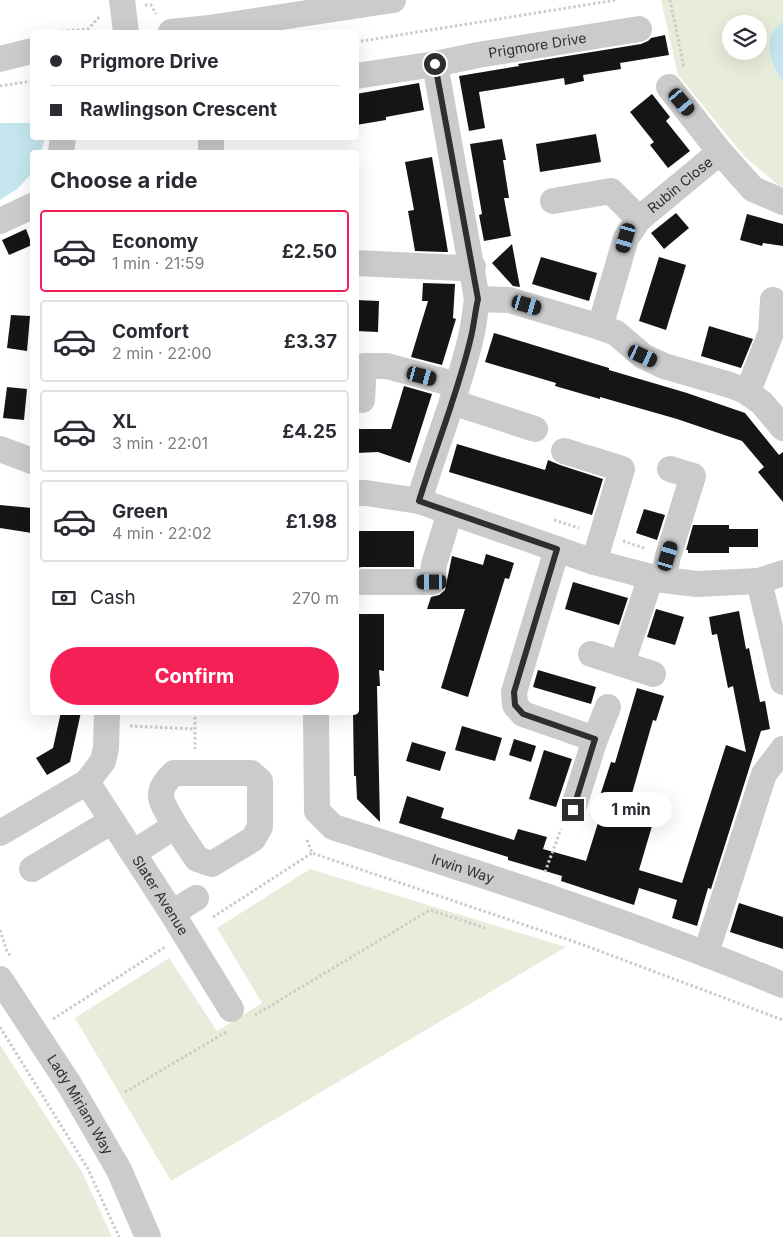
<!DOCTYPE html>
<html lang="en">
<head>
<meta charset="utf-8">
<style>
  :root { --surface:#fff; --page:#f2f2f3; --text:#2b2b33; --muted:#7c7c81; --line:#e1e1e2; --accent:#f52156 }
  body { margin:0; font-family:Inter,sans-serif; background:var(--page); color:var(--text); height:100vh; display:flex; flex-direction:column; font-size:19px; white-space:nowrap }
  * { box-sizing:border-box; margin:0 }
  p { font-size:16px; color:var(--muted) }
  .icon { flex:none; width:28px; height:28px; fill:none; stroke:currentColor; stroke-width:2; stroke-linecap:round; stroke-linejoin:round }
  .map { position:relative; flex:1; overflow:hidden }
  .drawer { position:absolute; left:30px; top:150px; width:329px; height:565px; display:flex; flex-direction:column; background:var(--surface); border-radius:5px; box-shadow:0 5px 20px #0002 }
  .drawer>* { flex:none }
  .top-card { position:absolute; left:30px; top:30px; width:329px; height:110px; border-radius:5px; box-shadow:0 5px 20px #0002; display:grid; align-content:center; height:110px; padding:0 20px; background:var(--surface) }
  .fabs { position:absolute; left:722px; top:15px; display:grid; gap:10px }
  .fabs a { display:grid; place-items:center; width:45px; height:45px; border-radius:50%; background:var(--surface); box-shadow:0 5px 20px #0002; font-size:25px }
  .end { position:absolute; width:22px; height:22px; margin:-11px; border:6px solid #2e2e2e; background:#fff; box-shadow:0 0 0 2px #fff }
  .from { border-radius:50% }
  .bubble { position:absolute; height:35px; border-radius:18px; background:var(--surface); box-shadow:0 5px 20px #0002; font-size:16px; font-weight:700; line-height:35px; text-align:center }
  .car { position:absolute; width:15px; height:30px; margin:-15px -8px; border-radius:6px; box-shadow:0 0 4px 1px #0007; background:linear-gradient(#222 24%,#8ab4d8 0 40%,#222 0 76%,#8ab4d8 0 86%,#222 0) }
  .top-card b { display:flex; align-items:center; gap:18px; height:48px; font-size:19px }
  .top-card b+b { border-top:1px solid var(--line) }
  .top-card i { width:12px; height:12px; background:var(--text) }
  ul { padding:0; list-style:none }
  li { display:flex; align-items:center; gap:15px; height:82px; margin:0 10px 8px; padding:0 10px; border:2px solid var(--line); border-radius:5px }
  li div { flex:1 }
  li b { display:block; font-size:19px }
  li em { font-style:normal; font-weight:700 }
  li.current { border-color:var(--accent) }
  li>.icon { width:45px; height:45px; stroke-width:1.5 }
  h2 { padding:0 20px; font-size:22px; line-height:60px }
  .pay { display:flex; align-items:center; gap:12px; height:55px; padding:0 20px; font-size:19px }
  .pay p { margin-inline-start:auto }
  .button { display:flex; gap:10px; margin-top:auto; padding:10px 20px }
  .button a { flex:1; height:58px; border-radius:30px; background:var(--accent); color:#fff; font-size:20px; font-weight:700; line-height:58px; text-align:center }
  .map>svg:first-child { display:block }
</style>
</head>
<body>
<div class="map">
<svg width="783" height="1237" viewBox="0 0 783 1237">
  <rect width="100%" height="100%" fill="#fff"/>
  <g fill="#e8eddb" fill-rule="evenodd">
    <path d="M661 0H783V187L778 185 744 156 678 75ZM731 24H759V51H731Z"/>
    <polygon points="310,869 566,947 171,1181 75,1018 169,958 217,1031 262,1003 217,928"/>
    <polygon points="0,1045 82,1172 112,1237 0,1237"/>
  </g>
  <g fill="#c5e6ef">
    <path d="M783 21V82C774 69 765 48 772 33 774 28 780 24 783 21Z"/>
    <polygon points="0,123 32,123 32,138 45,138 41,152 32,152 32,173 17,189 0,200"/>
  </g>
  <g fill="#151515">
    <polygon points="665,35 669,55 620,63 621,69 583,75 584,81 565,85 564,78 479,92 485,128 469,131 459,76 519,66 518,64 641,44 648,41 651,38"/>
    <polygon points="419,83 424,110 386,117 386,120 356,125 356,94"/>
    <polygon points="652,94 670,117 666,121 690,151 668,168 650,145 654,142 630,112"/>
    <polygon points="596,134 601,162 540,172 536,144"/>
    <polygon points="502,139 506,160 503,160 509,198 504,198 511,236 484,241 479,215 482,214 470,144"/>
    <polygon points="432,157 448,252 445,252 415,251 408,211 414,210 405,162"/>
    <polygon points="676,213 689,228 664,249 651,233"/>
    <polygon points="747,214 783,224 783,246 763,243 762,246 740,240"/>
    <polygon points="26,229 32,245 9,255 2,240"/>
    <polygon points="512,244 520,287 513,286 492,263"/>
    <polygon points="541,257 597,273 589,301 532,284"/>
    <polygon points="659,257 686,265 666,330 639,321"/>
    <polygon points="423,283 455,284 453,318 456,319 442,365 411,357 428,301 422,301"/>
    <polygon points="356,300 379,301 378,332 356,331"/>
    <polygon points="11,315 30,316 27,351 7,348"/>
    <polygon points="709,326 753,339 741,368 701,356"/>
    <polygon points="494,333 609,368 609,370 687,393 745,413 779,455 783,452 783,502 758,472 764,467 742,441 677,419 600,397 600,399 555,386 556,383 485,362"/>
    <polygon points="404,386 432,394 410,463 378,452 356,453 356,429 391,429"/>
    <polygon points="7,387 27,389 24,420 3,418"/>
    <polygon points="457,444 545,470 548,460 560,465 603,479 592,515 449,472"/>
    <polygon points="0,505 32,508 32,533 0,528"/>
    <polygon points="644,509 665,515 657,540 636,533"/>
    <polygon points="693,525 729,525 729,529 758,529 758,547 729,547 729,553 688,553 688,550 686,550"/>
    <polygon points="356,531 414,531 414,567 362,567 356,568"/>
    <polygon points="486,554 514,563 509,579 505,578 468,697 441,688 465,609 427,609 431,597 439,595 445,590 452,556 483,565"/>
    <polygon points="573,582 628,598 619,625 565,609"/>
    <polygon points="656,609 684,617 675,645 647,637"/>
    <polygon points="739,611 746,649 749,648 760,702 765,701 770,729 761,731 711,889 708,888 697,926 672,918 677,900 639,888 634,905 561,881 562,876 508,860 508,857 399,823 407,796 444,808 441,818 514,840 518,829 547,837 543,849 586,861 603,807 597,805 611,762 615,763 637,688 664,696 656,721 653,720 625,818 652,826 639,870 682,883 726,745 746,752 733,686 728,688 717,634 712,635 709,617"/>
    <polygon points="356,614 384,614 384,671 379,670 380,686 377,686 380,822 357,799 356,776 354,776 353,712 356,712"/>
    <polygon points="538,670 596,687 591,704 533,687"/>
    <polygon points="61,712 81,712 70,762 47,775 36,758 53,748"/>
    <polygon points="462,726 502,738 495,761 455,750"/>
    <polygon points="514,739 536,746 531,762 509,755"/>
    <polygon points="412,742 446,752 440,771 406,761"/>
    <polygon points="544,750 572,759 556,807 529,799"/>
    <polygon points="739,903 783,917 783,949 730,932"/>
  </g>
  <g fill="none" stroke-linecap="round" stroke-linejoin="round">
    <g stroke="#cbcbcb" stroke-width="3" stroke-dasharray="2.5 2.5" stroke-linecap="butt">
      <polyline points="670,0 684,68"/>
      <polyline points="145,5 151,5 156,14"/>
      <polyline points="52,32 88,29 100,16"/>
      <polyline points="356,42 616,0"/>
      <polyline points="0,86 32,81"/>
      <polyline points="554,520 579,528"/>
      <polyline points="623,541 644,548"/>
      <polyline points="195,712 195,749"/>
      <polyline points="130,726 194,729"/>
      <polyline points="307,840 312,853 581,944 783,1020"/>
      <polyline points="545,872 561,829"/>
      <polyline points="213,917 312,853"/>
      <polyline points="0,930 7,951 11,957"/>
      <polyline points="255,1015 430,910 485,928"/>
      <polyline points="53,1019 165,947"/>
      <polyline points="0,1027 88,1169 119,1237"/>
      <polyline points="125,1092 226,1032"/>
    </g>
    <g stroke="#cbcbcb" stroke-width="26">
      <polyline points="122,0 126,32"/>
      <polyline points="171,32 209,28 393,0"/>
      <polyline points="0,59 32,51"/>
      <path id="s1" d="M356 76 435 64 478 55 639 29"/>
      <polyline points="669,87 720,152 753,189 783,202"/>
      <polyline points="61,152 63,138"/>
      <polyline points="211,152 211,138"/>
      <polyline points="553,201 611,191 639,219"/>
      <polyline points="0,221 32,206"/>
      <polyline points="356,263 460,268 473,267"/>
      <polyline points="477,299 509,300 600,327 616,333 643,356 664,366 730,385 745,391 762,403 783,428"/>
      <path id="s2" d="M600 327 626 238 639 219 720 152"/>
      <polyline points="745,391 752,381 771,333 773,300"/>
      <polyline points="362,400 364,366 387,366 457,385"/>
      <polyline points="452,402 535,429"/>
      <polyline points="0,449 32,461"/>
      <polyline points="564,451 622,469 594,562"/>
      <polyline points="356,493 366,493 419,501 594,562 663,580 697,584 759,581 783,573"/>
      <path d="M419 501C435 446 458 393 471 337 474 325 475 312 477 299L435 64"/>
      <polyline points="557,549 514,692 515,705 523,714 595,739"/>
      <polyline points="663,580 668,556 693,476 670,469"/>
      <polyline points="759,581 783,682"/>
      <polyline points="362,582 432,582 434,564 450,512"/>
      <polyline points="591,654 653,674"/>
      <polyline points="622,663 651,577"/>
      <path id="s3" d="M316 712 317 811 333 827C485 875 636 924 783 985"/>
      <path id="s4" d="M87 782 172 913 231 1009"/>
      <polyline points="573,809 595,739 608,707"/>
      <polyline points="0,833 87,782 103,761 106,748 107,712"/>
      <path d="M133 853 175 826 197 859 212 864 253 839 260 827V781L251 773H174C151 794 163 803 175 826"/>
      <polyline points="32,869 112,821"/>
      <polyline points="172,913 196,898"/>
      <polyline points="706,953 764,774 783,749"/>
      <path id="s5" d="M0 979 69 1084 119 1170 148 1237"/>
    </g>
  </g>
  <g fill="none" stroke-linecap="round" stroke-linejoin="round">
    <path stroke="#2e2e2e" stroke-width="6" d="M435 64 478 299C475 312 474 325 471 337 458 393 436 446 419 501L557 549 514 692 515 705 523 714 595 739 573 810"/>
  </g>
  <g text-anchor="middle" stroke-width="5" stroke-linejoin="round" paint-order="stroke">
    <g font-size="14" fill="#2e2e2e" stroke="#fff">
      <text dy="5" stroke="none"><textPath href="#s1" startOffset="184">Prigmore Drive</textPath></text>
      <text dy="5" stroke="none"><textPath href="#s2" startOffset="169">Rubin Close</textPath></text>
      <text dy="5" stroke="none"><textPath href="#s3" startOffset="258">Irwin Way</textPath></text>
      <text dy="5" stroke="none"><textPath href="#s4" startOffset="135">Slater Avenue</textPath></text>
      <text dy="5" stroke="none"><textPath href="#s5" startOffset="149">Lady Miriam Way</textPath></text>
    </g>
  </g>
</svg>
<div class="fabs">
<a><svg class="icon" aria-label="layers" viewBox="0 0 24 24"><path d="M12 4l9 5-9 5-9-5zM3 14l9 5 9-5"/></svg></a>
</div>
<i class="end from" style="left:435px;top:64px"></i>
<i class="end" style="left:573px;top:810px"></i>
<div class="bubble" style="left:590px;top:792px;width:82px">1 min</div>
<i class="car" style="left:682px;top:102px;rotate:140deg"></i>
<i class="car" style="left:626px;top:238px;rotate:196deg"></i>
<i class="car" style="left:527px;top:305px;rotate:106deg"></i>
<i class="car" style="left:643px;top:356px;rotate:115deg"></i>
<i class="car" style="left:422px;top:376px;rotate:105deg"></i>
<i class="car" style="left:668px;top:556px;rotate:17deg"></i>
<i class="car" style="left:432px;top:582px;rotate:270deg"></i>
<div class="top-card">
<b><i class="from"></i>Prigmore Drive</b>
<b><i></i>Rawlingson Crescent</b>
</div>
<section class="drawer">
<h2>Choose a ride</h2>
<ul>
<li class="current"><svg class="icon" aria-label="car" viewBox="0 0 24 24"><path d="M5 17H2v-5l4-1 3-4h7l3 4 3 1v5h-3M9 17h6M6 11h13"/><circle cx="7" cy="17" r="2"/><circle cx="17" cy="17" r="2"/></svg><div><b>Economy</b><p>1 min · 21:59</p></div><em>£2.50</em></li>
<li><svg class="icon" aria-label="car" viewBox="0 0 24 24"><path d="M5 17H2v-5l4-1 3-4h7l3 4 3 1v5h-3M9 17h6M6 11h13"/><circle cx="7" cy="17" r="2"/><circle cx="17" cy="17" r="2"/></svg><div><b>Comfort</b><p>2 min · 22:00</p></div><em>£3.37</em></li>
<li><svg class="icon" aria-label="car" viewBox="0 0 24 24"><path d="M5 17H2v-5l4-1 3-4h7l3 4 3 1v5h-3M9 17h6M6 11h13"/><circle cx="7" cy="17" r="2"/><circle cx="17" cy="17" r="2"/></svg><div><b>XL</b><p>3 min · 22:01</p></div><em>£4.25</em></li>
<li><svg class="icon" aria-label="car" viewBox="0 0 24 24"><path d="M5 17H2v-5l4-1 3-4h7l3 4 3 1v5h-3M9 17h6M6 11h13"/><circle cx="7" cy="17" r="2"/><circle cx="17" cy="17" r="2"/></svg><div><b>Green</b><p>4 min · 22:02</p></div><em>£1.98</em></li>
</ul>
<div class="pay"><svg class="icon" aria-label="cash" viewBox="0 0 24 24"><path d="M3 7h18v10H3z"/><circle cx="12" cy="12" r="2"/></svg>Cash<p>270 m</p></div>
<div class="button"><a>Confirm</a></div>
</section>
</div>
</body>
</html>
